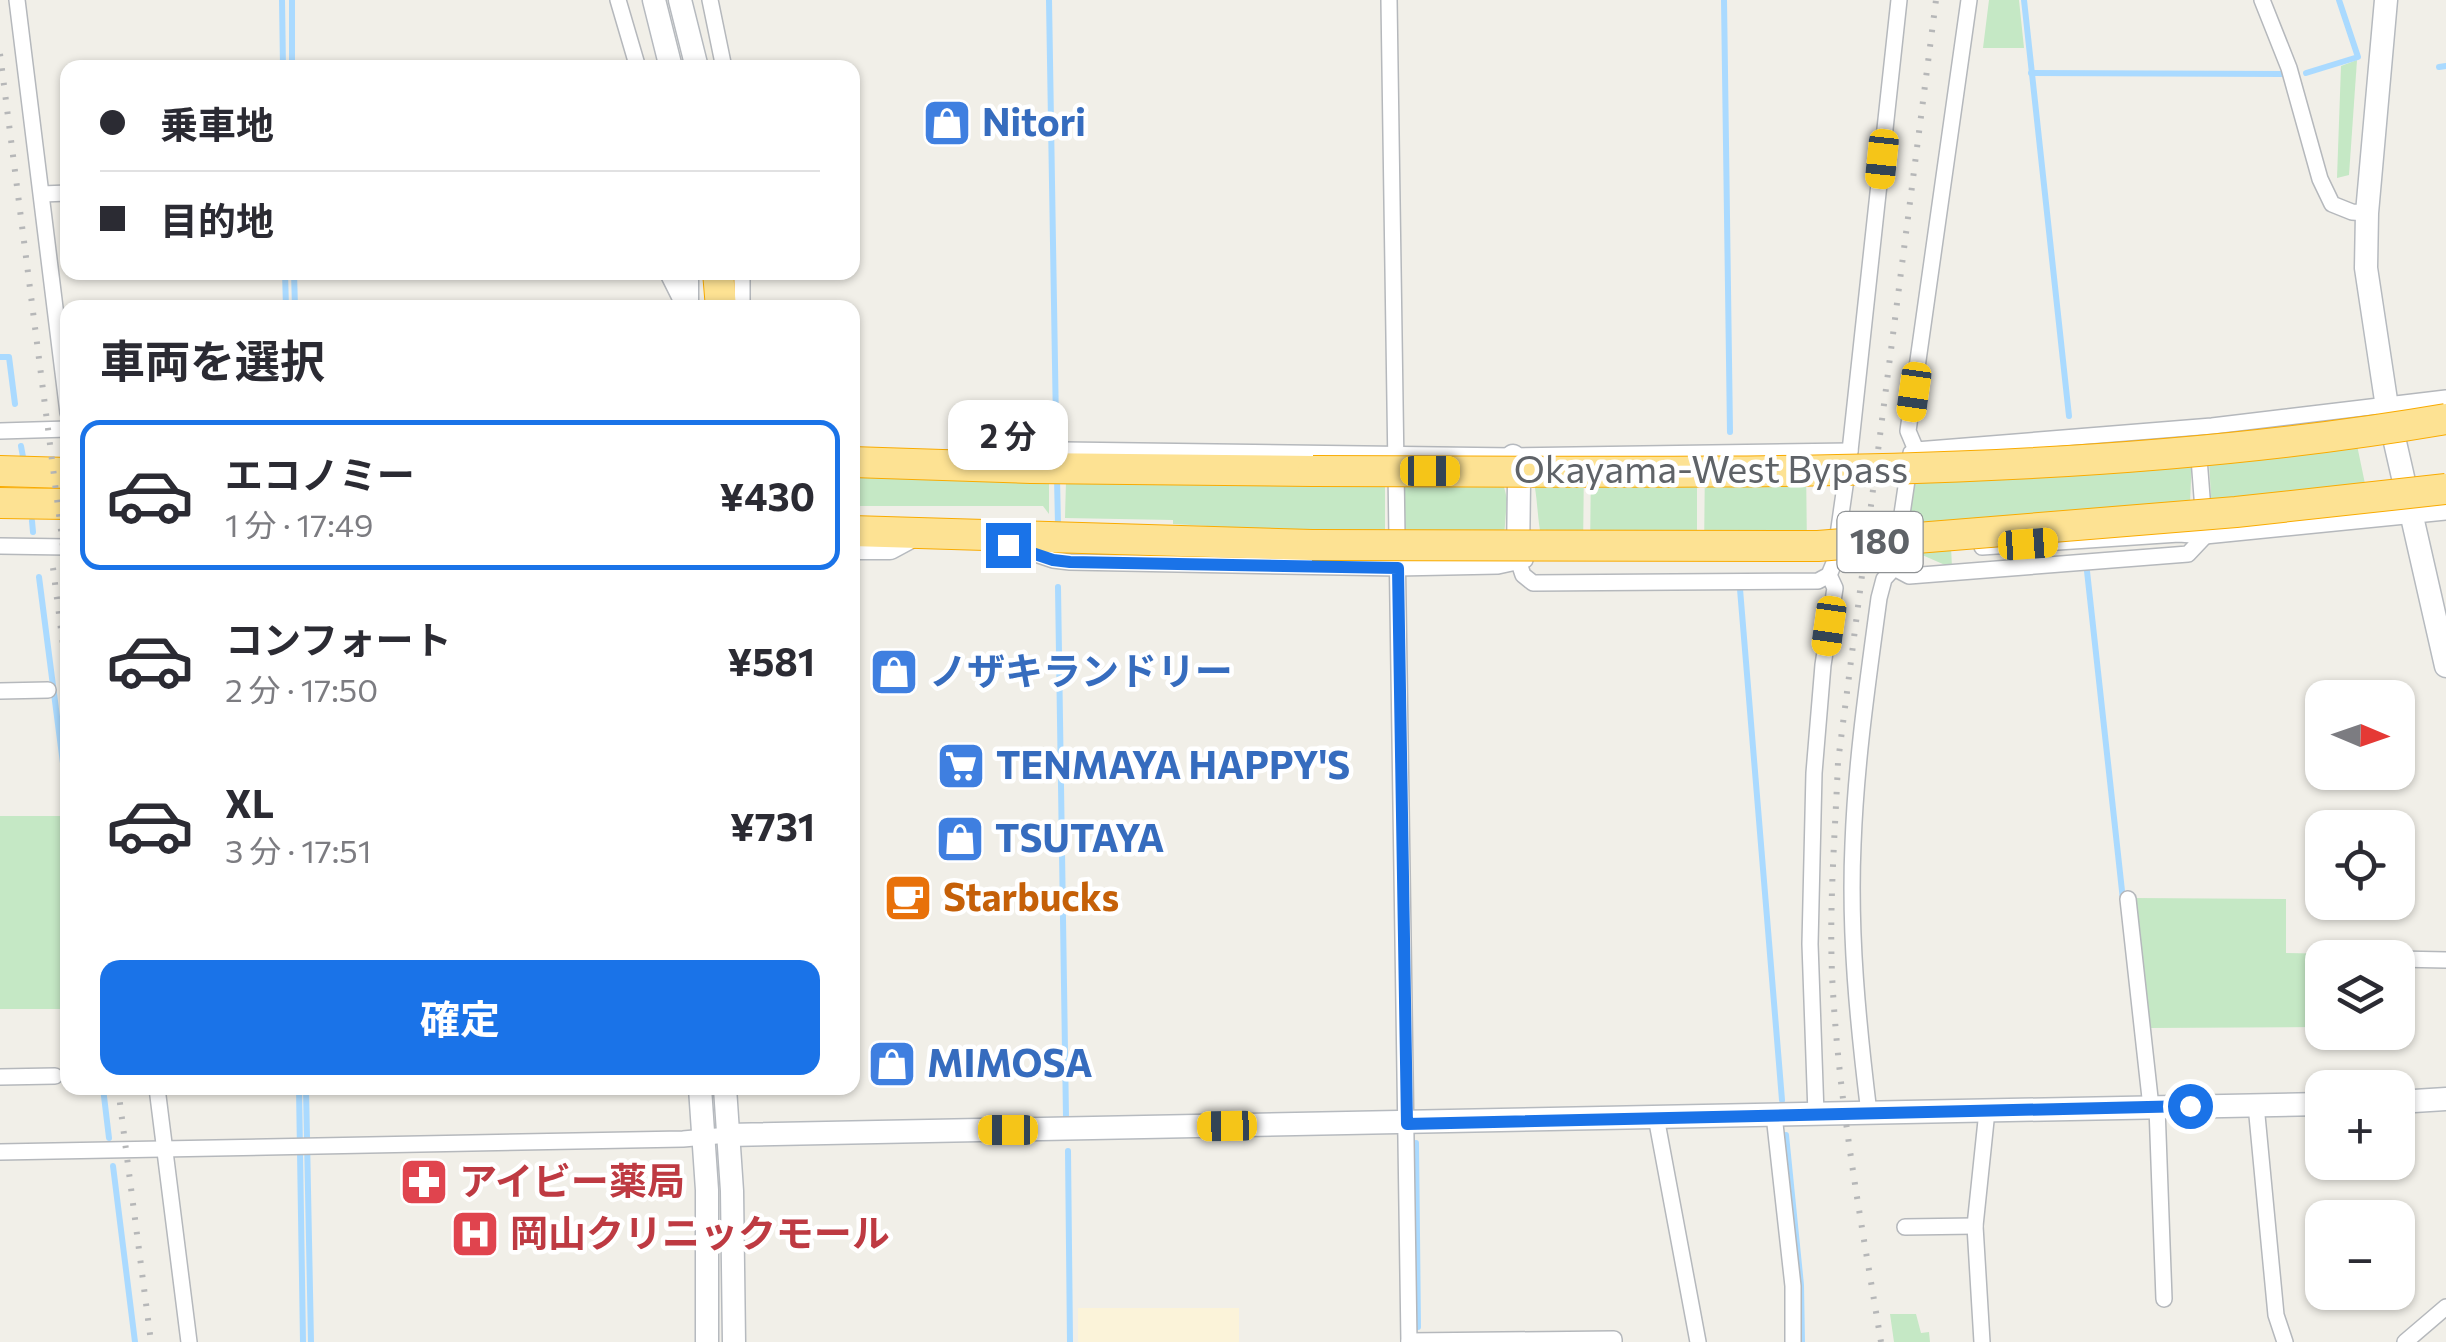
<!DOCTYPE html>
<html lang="ja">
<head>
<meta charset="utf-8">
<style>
  :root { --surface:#fff; --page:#f2f2f3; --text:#2b2b33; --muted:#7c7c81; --line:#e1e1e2; --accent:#1a73e8 }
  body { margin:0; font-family:Commissioner,"Noto Sans JP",sans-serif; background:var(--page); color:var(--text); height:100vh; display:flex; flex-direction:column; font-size:38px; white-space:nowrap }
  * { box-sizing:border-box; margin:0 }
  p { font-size:32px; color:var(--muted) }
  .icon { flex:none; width:55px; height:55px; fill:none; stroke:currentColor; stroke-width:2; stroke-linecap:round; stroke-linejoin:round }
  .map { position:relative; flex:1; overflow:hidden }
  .side { position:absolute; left:60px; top:300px; width:800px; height:795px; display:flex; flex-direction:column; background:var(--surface); border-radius:20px; box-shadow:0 2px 8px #0004 }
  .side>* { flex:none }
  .top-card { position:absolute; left:60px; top:60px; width:800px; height:220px; border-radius:20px; box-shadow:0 2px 8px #0004; display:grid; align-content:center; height:220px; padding:0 40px; background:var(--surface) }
  .needle { width:65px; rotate:92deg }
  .fabs { position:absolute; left:2305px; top:680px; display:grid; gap:20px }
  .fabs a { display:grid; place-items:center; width:110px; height:110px; border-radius:20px; background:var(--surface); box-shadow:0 2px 8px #0004; font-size:50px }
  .end { position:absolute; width:45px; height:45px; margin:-22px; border:12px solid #1a73e8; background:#fff; box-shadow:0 0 0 5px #fff }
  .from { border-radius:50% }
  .bubble { position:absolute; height:70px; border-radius:20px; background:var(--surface); box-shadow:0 2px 8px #0004; font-size:32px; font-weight:700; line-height:70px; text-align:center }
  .car { position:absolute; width:30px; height:60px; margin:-30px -15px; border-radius:12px; box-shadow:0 0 8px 2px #0007; background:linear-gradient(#f5c518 24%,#345 0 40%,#f5c518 0 76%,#345 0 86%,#f5c518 0) }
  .top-card b { display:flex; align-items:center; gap:35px; height:95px; font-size:38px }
  .top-card b+b { border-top:2px solid var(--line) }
  .top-card i { width:25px; height:25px; background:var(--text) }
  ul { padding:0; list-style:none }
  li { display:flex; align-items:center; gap:30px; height:150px; margin:0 20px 15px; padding:0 20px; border:5px solid transparent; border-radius:20px }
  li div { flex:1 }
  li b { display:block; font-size:38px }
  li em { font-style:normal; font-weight:700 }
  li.current { border-color:var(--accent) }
  li>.icon { width:90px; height:90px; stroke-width:1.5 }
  h2 { padding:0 40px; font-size:45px; line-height:120px }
  .button { display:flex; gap:20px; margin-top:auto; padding:20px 40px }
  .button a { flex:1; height:115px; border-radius:20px; background:var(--accent); color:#fff; font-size:40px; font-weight:700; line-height:115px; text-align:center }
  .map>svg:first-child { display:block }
</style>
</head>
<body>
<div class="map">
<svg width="2446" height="1342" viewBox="0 0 2446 1342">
  <rect width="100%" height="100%" fill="#f1efe8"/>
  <g fill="#c5e8c5" fill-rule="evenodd">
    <polygon points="1989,0 2019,0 2024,48 1983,48"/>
    <polygon points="2357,60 2349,175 2337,178 2341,66"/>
    <path d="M2351 416 2370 508 2213 529 2208 445 2211 437C2244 423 2279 434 2313 426 2327 423 2336 418 2351 416Z"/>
    <path d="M2193 433 2189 527 1951 546 1952 568 1906 548 1916 464 2056 445C2074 454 2101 452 2118 441Z"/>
    <path d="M1694 459 1806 461 1807 552 1546 553C1534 522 1541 494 1528 462ZM1697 461H1705L1704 553 1697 552ZM1584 462 1591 463 1590 554 1583 553Z"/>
    <polygon points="1498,462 1507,499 1504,537 1403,553 1404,466"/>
    <polygon points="853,474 1049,481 1049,514 1043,506 853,506"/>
    <polygon points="1066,481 1385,484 1385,532 1293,531 1173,524 1173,520 1065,518"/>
    <polygon points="0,816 66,816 67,1009 0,1009"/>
    <polygon points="2134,898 2286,899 2286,953 2398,955 2398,1026 2398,958 2322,958 2322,1027 2147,1028"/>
    <polygon points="1916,1314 1921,1333 1929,1332 1930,1342 1894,1342 1890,1314"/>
  </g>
  <rect fill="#fbf3d9" x="1078" y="1308" width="161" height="34"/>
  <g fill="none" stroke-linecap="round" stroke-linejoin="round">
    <g stroke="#aadaff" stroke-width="6">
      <polyline points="282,0 283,68"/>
      <polyline points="292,0 292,68"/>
      <polyline points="1049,0 1056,425"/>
      <polyline points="1724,0 1730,432"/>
      <polyline points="2024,0 2069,416"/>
      <polyline points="2439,67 2446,66"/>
      <polyline points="2031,73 2282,74"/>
      <polyline points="2306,73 2358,57 2339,0"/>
      <polyline points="285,272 286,308"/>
      <polyline points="294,272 295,308"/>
      <polyline points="0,357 9,357 15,404"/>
      <polyline points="21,446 23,457"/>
      <polyline points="1057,478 1058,524"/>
      <polyline points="32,521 33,532"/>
      <polyline points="2087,571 2123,900"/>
      <polyline points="39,577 68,802"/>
      <polyline points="1058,587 1066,1117"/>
      <polyline points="1740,589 1782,1100"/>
      <polyline points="103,1088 109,1138"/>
      <polyline points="299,1088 303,1342"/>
      <polyline points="306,1088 311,1342"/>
      <polyline points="1786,1135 1801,1285 1802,1342"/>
      <polyline points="1416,1143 1418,1327"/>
      <polyline points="1068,1151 1070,1342"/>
      <polyline points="113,1166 135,1342"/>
    </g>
    <g stroke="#b5b8bc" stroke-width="18">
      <g id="street">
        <polyline points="17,0 68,413"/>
        <polyline points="618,0 638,68"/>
        <polyline points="710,0 724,68"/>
        <polyline points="1389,0 1409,1342"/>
        <polyline points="2262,0 2289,68 2320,179 2332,204 2352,212 2367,213"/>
        <polyline points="42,194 68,193"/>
        <polyline points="667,272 685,308"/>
        <polyline points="742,308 742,272"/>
        <polyline points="0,431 68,429"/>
        <polyline points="1916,450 1908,431 1969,0"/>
        <polyline points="1850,451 1899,0"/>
        <polyline points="1024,456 1063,450 1513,456 1850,451 1834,563 1829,575 1818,581 1533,583 1523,575 1518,560"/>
        <polyline points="1006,544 1053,560 1070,562 1397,568 1498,566 1525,560"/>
        <polyline points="0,546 68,547"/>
        <polyline points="1982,547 2179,534 2205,536 2446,512"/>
        <polyline points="1894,568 1909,576 2188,554 2205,536 2198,445"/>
        <polyline points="0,691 48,690"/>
        <polyline points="2128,899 2151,1107"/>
        <polyline points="2398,959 2446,960"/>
        <polyline points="0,1077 55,1076"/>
        <polyline points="157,1088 189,1342"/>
        <polyline points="2256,1105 2276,1315 2285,1342"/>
        <polyline points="2157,1107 2164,1299"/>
        <path d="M1869 1113C1858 1023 1849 934 1853 844 1856 761 1868 680 1879 598L1884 579 1894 568 1911 453 1916 450 2212 426 2446 398"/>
        <polyline points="1816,1114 1810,944 1814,773 1823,665 1835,588 1829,575"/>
        <polyline points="1774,1115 1793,1286 1793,1342"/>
        <polyline points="1656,1117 1698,1342"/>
        <polyline points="0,1152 683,1139 728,1135"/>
        <polyline points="1905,1227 1975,1226"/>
        <polyline points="1409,1341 1614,1339 1614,1342"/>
        <polyline points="1982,1342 1975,1226 1987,1111"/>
        <polyline points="2405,1342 2446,1307"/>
      </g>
    </g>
    <g stroke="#b6babf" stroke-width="25">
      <g id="secondary">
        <polyline points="654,0 671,68"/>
        <polyline points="680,0 697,68"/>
        <polyline points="2386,0 2367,213 2366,268 2387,407 2446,666"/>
        <polyline points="687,272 687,308"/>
        <polyline points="1513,456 1519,483 1518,557"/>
        <polyline points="852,548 890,548 916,534"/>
        <polyline points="700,1088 707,1190 707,1342"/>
        <polyline points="725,1088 732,1191 734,1342"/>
        <polyline points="2398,1102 2446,1099"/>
        <polyline points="728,1135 2322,1104"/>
      </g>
    </g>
    <g stroke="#f9ab00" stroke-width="32">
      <g id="highway">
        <polyline points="718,272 721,308"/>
        <polyline points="852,462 1031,468 1313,471"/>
        <polyline points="0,471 68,473"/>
        <polyline points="0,503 68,504"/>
        <polyline points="852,531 1312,545"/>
      </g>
    </g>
    <use href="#street" stroke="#fff" stroke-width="15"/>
    <use href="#secondary" stroke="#fff" stroke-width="22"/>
    <use href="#highway" stroke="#fde293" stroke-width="30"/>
    <g stroke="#b6b7b8" stroke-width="6" stroke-dasharray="2.5 12" stroke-linecap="butt">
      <polyline points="0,54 68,585"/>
      <polyline points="53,568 68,683"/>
      <polyline points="118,1088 151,1342"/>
      <path d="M1881 1342C1862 1226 1840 1110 1833 992 1828 916 1835 838 1838 762L1936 0"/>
    </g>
    <g stroke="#f9ab00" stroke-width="32" stroke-linecap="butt">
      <g id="highway-bridge">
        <path d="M1313 471C1691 471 2072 483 2446 419"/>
        <polyline points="1312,545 1818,546 2236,512 2446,489"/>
      </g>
    </g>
    <use href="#highway-bridge" stroke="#fde293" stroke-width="30"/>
  </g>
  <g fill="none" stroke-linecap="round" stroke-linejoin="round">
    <polyline stroke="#1a73e8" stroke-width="12" points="1008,545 1053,560 1070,562 1398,568 1407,1124 2190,1106"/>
  </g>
  <defs>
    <g id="shop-square" transform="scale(2.5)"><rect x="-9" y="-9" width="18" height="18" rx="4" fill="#3f7fe0" stroke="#fff"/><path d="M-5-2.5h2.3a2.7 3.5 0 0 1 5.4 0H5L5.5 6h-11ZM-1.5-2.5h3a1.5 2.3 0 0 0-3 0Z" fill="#fff"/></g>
    <g id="supermarket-square" transform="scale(2.5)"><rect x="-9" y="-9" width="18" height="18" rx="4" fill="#3f7fe0" stroke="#fff"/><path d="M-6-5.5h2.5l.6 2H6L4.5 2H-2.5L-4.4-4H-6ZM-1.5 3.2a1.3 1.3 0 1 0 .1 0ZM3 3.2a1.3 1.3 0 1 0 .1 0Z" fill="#fff"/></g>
    <g id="cafe-square" transform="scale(2.5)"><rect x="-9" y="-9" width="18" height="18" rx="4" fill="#e8710a" stroke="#fff"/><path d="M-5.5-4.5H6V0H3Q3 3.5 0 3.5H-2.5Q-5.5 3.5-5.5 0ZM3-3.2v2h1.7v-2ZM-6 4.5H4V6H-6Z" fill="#fff"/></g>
    <g id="pharmacy-square" transform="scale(2.5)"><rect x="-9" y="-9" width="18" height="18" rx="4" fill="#e0444e" stroke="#fff"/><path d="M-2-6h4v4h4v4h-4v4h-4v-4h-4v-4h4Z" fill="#fff"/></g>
    <g id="hospital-square" transform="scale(2.5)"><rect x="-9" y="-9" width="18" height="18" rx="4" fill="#e0444e" stroke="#fff"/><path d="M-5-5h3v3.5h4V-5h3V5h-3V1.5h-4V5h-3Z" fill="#fff"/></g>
  </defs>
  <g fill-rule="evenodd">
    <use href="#shop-square" x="947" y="123"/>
    <use href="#shop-square" x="894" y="672"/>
    <use href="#supermarket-square" x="961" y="766"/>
    <use href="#shop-square" x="960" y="839"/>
    <use href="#cafe-square" x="908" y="898"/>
    <use href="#shop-square" x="892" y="1064"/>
    <use href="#pharmacy-square" x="424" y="1182"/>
    <use href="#hospital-square" x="475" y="1234"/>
  </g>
  <g text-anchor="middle" stroke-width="9" stroke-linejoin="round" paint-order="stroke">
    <rect fill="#fff" stroke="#8f9295" stroke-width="2.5" x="1837.5" y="512" width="85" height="60" rx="8"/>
    <g font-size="35" font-weight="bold" fill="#5f6368">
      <text x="1880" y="554">180</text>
    </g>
    <g font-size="38" font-weight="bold" fill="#366cbe" stroke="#fff" text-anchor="start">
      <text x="982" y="136">Nitori</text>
      <text x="929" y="685">ノザキランドリー</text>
      <text x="996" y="779">TENMAYA HAPPY'S</text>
      <text x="995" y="852">TSUTAYA</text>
      <text x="927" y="1077">MIMOSA</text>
    </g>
    <g font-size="38" fill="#5f6368" stroke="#fff">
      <text x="1711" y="483">Okayama-West Bypass</text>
    </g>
    <g font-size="38" font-weight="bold" fill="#c56008" stroke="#fff" text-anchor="start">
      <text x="943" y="911">Starbucks</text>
    </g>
    <g font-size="38" font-weight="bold" fill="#be3a42" stroke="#fff" text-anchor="start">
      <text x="459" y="1195">アイビー薬局</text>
      <text x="510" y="1247">岡山クリニックモール</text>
    </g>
  </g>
</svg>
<div class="fabs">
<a><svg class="needle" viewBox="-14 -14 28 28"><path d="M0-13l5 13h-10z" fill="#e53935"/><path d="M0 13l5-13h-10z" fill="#7c7c81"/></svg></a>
<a><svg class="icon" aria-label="locate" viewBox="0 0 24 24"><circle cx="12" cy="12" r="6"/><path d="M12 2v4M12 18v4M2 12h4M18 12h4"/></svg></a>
<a><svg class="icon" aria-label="layers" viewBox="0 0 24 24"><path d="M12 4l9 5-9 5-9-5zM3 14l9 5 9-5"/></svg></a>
<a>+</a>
<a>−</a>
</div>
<i class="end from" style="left:2190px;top:1106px"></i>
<i class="end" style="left:1008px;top:545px"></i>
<div class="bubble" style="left:948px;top:400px;width:120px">2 分</div>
<i class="car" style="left:1882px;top:159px;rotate:186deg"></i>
<i class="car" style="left:1914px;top:392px;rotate:188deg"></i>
<i class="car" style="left:1430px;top:471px;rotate:90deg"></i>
<i class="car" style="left:2028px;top:544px;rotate:86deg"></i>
<i class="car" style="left:1829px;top:626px;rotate:188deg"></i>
<i class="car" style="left:1227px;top:1126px;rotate:269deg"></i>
<i class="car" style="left:1008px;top:1130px;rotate:270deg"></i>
<div class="top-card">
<b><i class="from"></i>乗車地</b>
<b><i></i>目的地</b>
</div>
<section class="side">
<h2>車両を選択</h2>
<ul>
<li class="current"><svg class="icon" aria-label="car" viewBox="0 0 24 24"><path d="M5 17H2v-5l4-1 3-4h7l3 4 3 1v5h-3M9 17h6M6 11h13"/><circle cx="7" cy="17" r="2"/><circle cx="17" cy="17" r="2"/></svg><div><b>エコノミー</b><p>1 分 · 17:49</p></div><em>¥430</em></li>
<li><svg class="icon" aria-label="car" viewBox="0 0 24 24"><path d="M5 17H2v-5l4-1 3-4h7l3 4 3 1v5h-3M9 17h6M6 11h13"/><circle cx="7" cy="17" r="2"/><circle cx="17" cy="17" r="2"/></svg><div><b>コンフォート</b><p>2 分 · 17:50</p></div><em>¥581</em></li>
<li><svg class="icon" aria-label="car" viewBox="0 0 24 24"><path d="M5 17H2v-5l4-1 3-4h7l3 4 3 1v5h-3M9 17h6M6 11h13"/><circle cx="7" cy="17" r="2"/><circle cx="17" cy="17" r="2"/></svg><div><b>XL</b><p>3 分 · 17:51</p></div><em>¥731</em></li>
</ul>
<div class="button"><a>確定</a></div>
</section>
</div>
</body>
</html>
